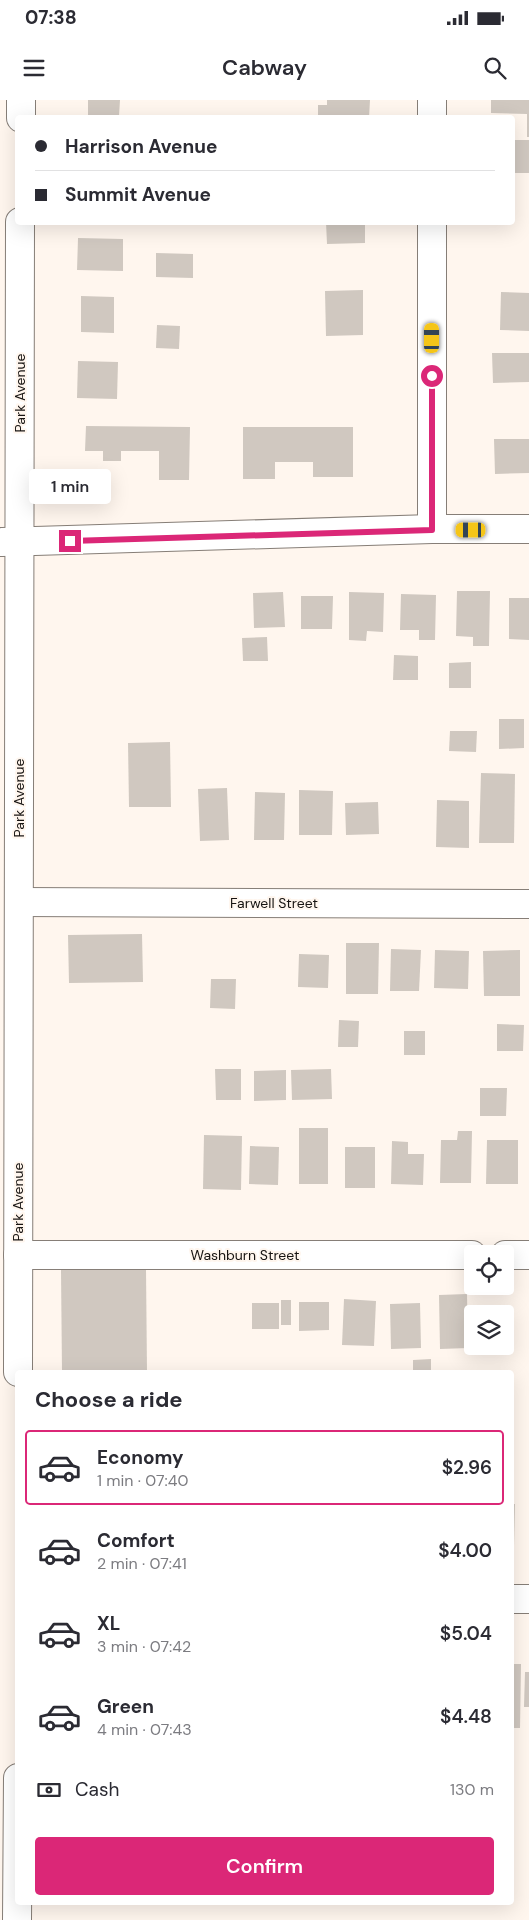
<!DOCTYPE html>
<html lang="en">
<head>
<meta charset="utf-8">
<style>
  :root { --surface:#fff; --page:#f7f7f7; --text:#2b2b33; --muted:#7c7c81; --line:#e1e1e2; --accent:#db2777 }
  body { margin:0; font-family:"DM Sans",sans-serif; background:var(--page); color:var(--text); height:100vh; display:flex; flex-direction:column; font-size:19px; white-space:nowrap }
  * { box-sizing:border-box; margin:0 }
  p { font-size:16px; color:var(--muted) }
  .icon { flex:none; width:28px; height:28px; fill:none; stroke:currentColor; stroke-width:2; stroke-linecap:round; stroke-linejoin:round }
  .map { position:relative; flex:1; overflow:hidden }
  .details { position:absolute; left:15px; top:1270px; width:499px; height:535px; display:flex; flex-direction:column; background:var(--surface); border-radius:5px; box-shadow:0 5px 20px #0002 }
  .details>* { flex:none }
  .top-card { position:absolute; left:15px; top:15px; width:500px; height:110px; border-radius:5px; box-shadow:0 5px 20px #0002; display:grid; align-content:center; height:110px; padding:0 20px; background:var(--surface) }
  .controls { position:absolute; left:464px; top:1145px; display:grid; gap:10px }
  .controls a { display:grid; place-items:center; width:50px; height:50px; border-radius:5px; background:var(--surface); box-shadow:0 5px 20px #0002; font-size:25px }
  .end { position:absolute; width:22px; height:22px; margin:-11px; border:6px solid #db2777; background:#fff; box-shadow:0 0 0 2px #fff }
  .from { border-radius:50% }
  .bubble { position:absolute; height:35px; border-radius:5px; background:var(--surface); box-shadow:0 5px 20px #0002; font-size:16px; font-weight:600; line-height:35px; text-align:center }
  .car { position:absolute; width:15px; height:30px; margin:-15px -8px; border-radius:6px; box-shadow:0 0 4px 1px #0007; background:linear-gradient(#f5c518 24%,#345 0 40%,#f5c518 0 76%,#345 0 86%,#f5c518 0) }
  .top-card b { display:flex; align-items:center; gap:18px; height:48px; font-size:19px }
  .top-card b+b { border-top:1px solid var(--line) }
  .top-card i { width:12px; height:12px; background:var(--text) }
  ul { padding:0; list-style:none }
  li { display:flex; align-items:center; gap:15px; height:75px; margin:0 10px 8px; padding:0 10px; border:2px solid transparent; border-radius:5px }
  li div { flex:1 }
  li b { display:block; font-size:19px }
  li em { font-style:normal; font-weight:600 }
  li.selected { border-color:var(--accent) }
  li>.icon { width:45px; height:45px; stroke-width:1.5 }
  h2 { padding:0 20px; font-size:22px; line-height:60px }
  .pay { display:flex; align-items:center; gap:12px; height:55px; padding:0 20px; font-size:19px }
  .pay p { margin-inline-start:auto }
  .cta { display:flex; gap:10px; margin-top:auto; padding:10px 20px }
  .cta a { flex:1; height:58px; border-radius:5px; background:var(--accent); color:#fff; font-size:20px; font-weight:600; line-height:58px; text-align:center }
  .status { display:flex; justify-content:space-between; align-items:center; height:35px; padding:0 25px; background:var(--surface); direction:ltr }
  .status svg { height:14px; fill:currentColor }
  header { display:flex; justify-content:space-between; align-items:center; height:65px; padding:0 20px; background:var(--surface); font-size:22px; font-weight:600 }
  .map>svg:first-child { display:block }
</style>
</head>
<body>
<div class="status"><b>07:38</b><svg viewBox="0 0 49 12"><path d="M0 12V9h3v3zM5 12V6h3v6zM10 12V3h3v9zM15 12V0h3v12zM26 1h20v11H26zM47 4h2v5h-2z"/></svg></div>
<header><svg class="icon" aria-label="menu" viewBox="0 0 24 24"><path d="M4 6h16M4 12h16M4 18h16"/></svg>Cabway<svg class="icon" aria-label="search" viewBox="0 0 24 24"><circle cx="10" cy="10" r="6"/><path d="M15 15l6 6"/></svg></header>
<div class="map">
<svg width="529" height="1820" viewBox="0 0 529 1820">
  <rect width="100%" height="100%" fill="#fff6ee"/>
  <g fill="#d0c8c0">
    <polygon points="88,0 120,0 119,16 88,18"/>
    <polygon points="327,0 370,0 369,18 318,18 318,5 327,5"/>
    <polygon points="491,0 529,0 529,37 527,37 527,14 491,13"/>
    <rect x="512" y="40" width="17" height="33"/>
    <polygon points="326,122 365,122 365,143 327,144"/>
    <polygon points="78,138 123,139 123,171 77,170"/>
    <polygon points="156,153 193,154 193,178 156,177"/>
    <polygon points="363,190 363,235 326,236 325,191"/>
    <polygon points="501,192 529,193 529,231 500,230"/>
    <polygon points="81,196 114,197 114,233 81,232"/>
    <polygon points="157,225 180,226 179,249 156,248"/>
    <polygon points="492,253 529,253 529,282 493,283"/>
    <polygon points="78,261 118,262 117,299 77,298"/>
    <polygon points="86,326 190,327 189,380 159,380 159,351 121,351 121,361 103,361 103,351 85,351"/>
    <polygon points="243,327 353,327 353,377 313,377 313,362 275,362 275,379 243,379"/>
    <polygon points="494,339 529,339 529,373 495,374"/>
    <polygon points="457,491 490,491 489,546 473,546 473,537 456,536"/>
    <polygon points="283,492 285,527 254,528 253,493"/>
    <polygon points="349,492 384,493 383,532 367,531 366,541 349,540"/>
    <polygon points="401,494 436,495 435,540 419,540 419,530 400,530"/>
    <polygon points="301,496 333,496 332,529 301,529"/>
    <polygon points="509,498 529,498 529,540 509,539"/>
    <polygon points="267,537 268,561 243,561 242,538"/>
    <polygon points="394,555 418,556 418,580 393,580"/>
    <polygon points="471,562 471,588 449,588 449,563"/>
    <polygon points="499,619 524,619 524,648 499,649"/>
    <polygon points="450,631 477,631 476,652 449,651"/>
    <polygon points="170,642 171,707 129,707 128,643"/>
    <polygon points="481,673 515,674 514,743 479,743"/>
    <polygon points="227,688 229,740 200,741 198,689"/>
    <polygon points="299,690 333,691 332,735 299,735"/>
    <polygon points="255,692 285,693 284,740 254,740"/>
    <polygon points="437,700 469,701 469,748 436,747"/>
    <polygon points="378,702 379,734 346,735 345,703"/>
    <polygon points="142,834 143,882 69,883 68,835"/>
    <polygon points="346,843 379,843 378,894 346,894"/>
    <polygon points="391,849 421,850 419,891 390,891"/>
    <polygon points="435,850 469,851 468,889 434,888"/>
    <polygon points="520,850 520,896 484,896 483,851"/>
    <polygon points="299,854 329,855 328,888 298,887"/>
    <polygon points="211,879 236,879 235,909 210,908"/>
    <polygon points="339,920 359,921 358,947 338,947"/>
    <polygon points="497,924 524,925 523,951 497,951"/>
    <rect x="404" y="931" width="21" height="24"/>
    <polygon points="215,969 241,969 241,1000 216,1000"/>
    <polygon points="331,969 332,999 292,1000 291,970"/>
    <polygon points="286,970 286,1000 254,1001 254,971"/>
    <polygon points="480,988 507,988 506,1016 480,1016"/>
    <rect x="299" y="1028" width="29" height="56"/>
    <polygon points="458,1031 472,1031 471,1083 440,1083 441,1040 457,1040"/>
    <polygon points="204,1035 242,1036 241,1090 203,1089"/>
    <polygon points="487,1040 518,1040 518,1084 486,1084"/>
    <polygon points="392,1041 408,1042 408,1054 424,1054 423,1085 391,1084"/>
    <polygon points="250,1046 279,1047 278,1085 249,1084"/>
    <rect x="345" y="1047" width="30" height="41"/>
    <polygon points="146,1169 147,1272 62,1272 61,1170"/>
    <polygon points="467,1194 468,1248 440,1249 439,1195"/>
    <polygon points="344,1199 376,1201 374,1246 342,1245"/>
    <rect x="281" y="1200" width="10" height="25"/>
    <polygon points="299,1202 329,1202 329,1230 299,1231"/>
    <rect x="252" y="1203" width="27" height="26"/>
    <polygon points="420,1203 421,1248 391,1249 390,1204"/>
    <polygon points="431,1259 431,1272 413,1272 413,1260"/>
    <polygon points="511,1404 515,1404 514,1446 511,1446"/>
    <polygon points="511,1564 521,1564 520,1628 511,1628"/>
    <polygon points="525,1572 529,1572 529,1607 524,1607"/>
  </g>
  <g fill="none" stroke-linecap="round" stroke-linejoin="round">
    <g stroke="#867e77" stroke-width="30">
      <g id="minor">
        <polyline points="432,0 432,18"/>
        <polyline points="21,18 21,0"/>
        <polyline points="432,122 432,429"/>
        <polyline points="2,442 432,429 529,429"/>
        <polyline points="19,802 529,804"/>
        <polyline points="18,1155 472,1155"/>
        <polyline points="505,1155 529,1155"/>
        <polyline points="18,1272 20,122"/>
        <polyline points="511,1499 529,1499"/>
        <polyline points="17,1820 18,1678"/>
      </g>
    </g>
    <use href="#minor" stroke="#fff" stroke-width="28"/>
  </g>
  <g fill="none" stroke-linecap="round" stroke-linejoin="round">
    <polyline stroke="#db2777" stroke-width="6" points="70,441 432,430 432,276"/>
  </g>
  <g text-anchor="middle" stroke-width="4" stroke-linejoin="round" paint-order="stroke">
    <g font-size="14" fill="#171412" stroke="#fff6ee">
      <text transform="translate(20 293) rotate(-90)" y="5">Park Avenue</text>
      <text transform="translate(19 698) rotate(-90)" y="5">Park Avenue</text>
      <text x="274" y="808">Farwell Street</text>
      <text transform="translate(18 1102) rotate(-90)" y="5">Park Avenue</text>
      <text x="245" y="1160">Washburn Street</text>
    </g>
  </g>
</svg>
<div class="controls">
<a><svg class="icon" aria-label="locate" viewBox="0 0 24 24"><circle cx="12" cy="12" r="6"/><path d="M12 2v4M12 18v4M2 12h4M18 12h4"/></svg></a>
<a><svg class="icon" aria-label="layers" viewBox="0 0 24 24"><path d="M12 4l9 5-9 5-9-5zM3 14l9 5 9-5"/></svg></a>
</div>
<i class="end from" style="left:432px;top:276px"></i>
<i class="end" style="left:70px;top:441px"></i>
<div class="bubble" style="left:29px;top:369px;width:82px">1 min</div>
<i class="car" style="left:432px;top:238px;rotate:0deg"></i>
<i class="car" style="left:471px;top:430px;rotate:270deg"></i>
<div class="top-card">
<b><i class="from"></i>Harrison Avenue</b>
<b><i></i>Summit Avenue</b>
</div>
<section class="details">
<h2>Choose a ride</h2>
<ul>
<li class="selected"><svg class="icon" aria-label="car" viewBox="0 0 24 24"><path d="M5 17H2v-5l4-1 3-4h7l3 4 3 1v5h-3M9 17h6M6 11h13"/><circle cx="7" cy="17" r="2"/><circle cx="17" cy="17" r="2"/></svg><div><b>Economy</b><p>1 min · 07:40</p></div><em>$2.96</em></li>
<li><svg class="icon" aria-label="car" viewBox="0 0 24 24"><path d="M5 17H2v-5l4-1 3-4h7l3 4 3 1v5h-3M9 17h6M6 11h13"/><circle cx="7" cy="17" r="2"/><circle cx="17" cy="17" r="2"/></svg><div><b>Comfort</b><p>2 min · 07:41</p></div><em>$4.00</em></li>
<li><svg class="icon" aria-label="car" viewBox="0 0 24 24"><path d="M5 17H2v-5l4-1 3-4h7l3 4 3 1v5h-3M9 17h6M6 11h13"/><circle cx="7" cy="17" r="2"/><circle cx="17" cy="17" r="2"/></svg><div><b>XL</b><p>3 min · 07:42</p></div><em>$5.04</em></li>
<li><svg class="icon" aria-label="car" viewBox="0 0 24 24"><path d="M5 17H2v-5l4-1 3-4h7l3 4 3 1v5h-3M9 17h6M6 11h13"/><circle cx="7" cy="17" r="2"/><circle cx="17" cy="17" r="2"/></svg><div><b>Green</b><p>4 min · 07:43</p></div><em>$4.48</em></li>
</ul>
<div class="pay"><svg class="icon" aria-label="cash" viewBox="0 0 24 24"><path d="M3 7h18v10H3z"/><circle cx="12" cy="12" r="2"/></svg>Cash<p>130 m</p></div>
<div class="cta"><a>Confirm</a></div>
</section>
</div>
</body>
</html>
